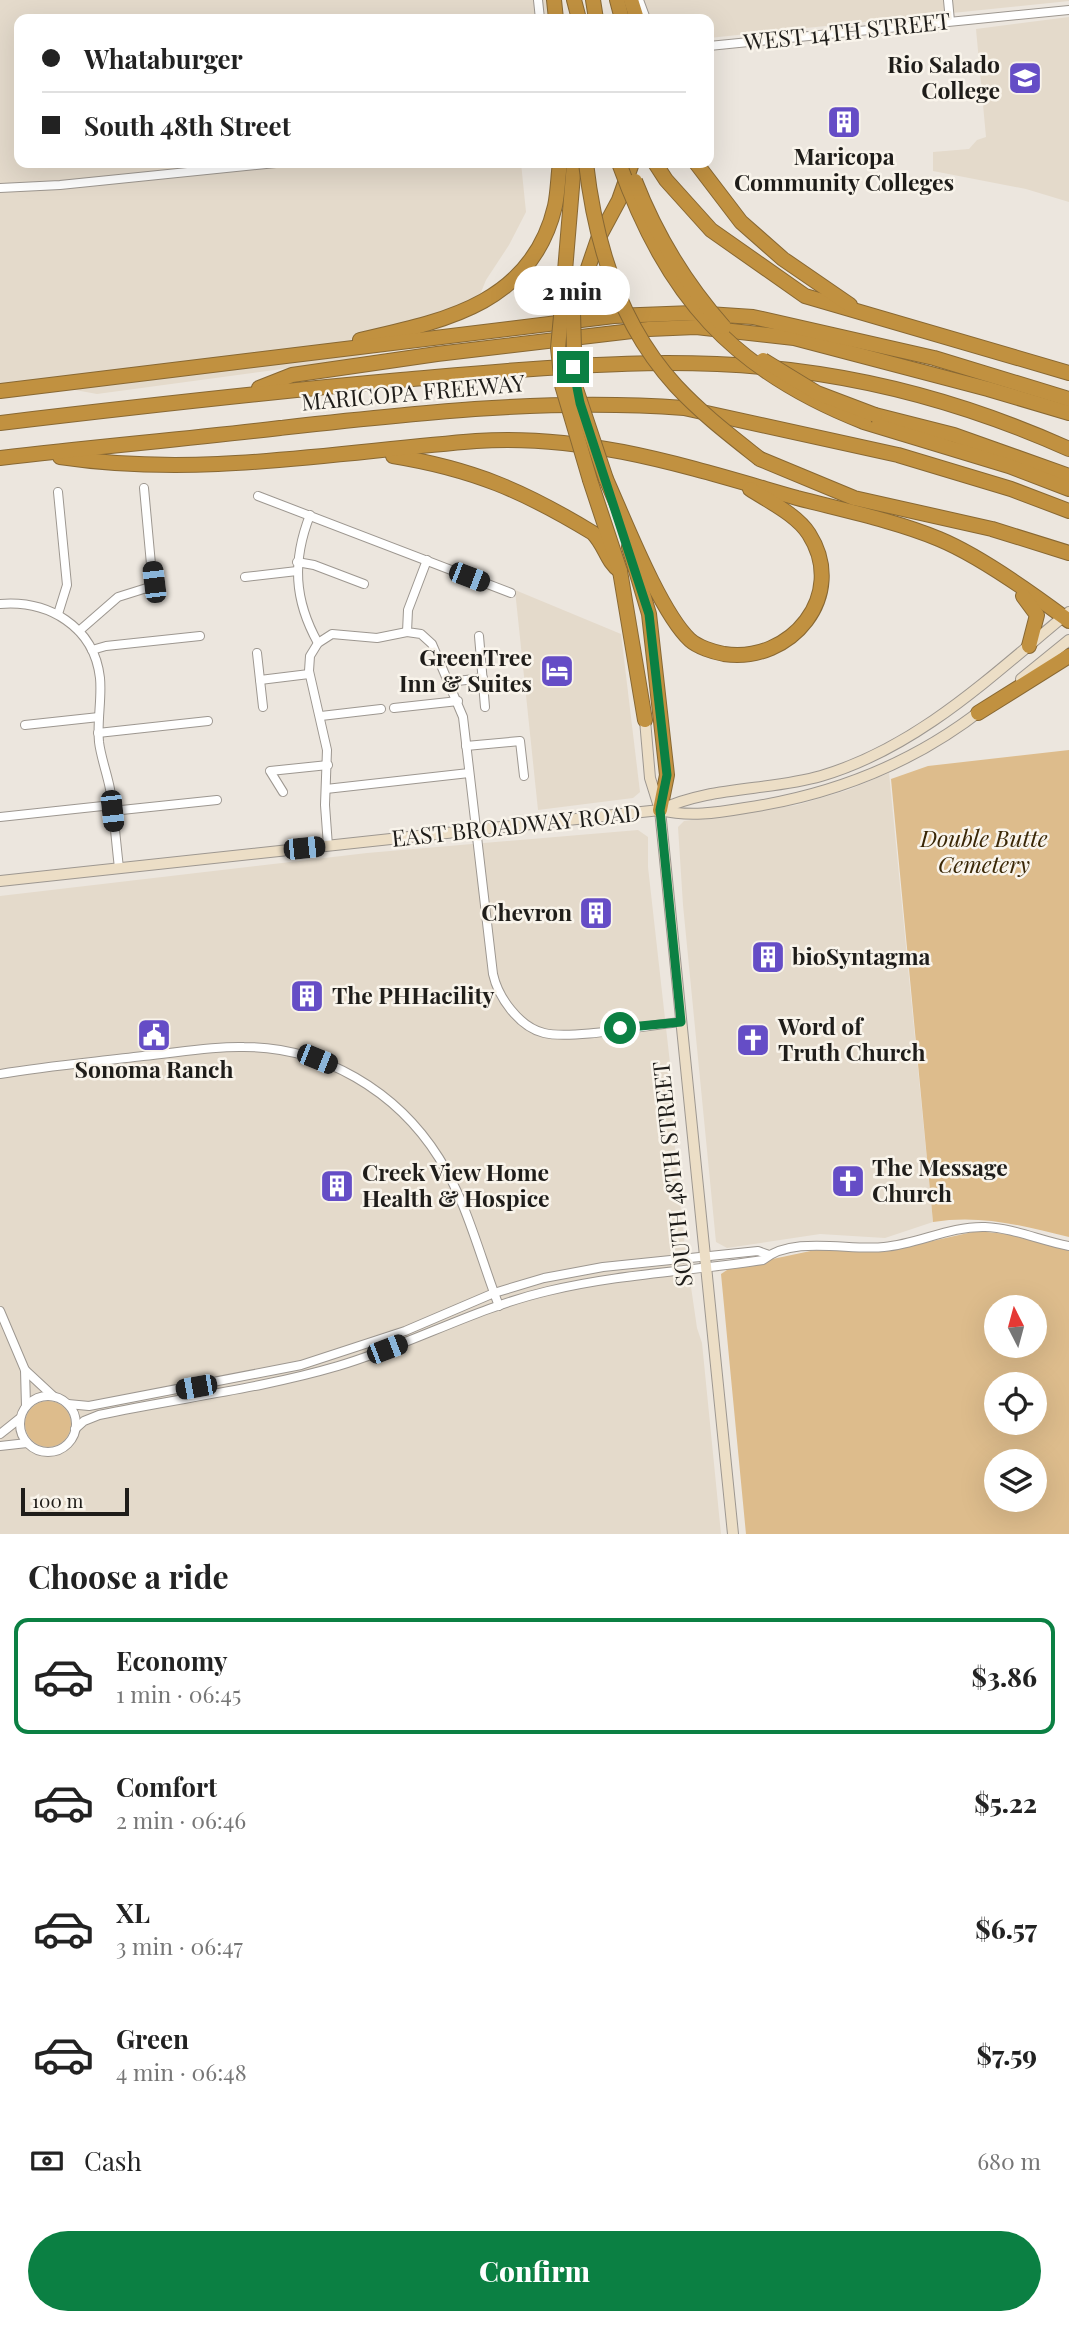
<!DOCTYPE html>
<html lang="en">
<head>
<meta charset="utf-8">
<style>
  :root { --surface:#fff; --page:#f6f6f6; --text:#222; --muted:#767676; --line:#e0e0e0; --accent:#0b8043 }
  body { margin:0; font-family:"Playfair Display",serif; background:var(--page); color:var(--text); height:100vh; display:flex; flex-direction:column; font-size:26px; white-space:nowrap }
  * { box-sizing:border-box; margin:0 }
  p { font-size:23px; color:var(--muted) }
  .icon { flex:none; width:38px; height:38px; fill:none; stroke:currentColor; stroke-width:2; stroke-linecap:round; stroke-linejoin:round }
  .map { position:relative; height:1534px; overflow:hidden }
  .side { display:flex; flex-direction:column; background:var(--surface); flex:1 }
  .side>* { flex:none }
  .hud { position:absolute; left:14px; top:14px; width:700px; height:154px; border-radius:14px; box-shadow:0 7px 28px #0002; display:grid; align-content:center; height:154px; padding:0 28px; background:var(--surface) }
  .needle { width:46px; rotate:354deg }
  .tools { position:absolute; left:984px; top:1295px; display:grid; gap:14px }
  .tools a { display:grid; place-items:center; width:63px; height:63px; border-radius:50%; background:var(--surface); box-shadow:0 7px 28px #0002; font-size:35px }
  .scale { position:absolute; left:21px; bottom:18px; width:108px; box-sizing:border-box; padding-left:7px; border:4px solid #1f1d1a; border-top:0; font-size:19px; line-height:24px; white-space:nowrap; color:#1f1d1a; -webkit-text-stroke:5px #f9f4eb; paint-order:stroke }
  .end { position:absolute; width:32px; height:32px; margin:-16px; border:9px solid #0b8043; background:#fff; box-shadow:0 0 0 4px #fff }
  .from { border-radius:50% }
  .bubble { position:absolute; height:49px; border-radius:24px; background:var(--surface); box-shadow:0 7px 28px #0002; font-size:23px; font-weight:800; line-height:49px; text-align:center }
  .car { position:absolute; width:21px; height:42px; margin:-21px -10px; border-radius:9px; box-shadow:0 0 5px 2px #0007; background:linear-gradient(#222 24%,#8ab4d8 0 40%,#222 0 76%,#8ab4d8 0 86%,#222 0) }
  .hud b { display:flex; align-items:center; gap:24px; height:66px; font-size:26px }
  .hud b+b { border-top:2px solid var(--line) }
  .hud i { width:18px; height:18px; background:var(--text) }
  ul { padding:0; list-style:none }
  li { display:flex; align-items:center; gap:21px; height:116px; margin:0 14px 10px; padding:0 14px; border:4px solid transparent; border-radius:14px }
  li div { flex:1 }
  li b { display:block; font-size:26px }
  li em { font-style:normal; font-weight:800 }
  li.selected { border-color:var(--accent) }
  li>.icon { width:63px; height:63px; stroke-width:1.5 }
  h2 { padding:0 28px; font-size:32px; line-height:84px }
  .pay { display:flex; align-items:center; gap:18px; height:77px; padding:0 28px; font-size:26px }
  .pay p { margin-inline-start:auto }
  .button { display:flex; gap:14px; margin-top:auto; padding:14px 28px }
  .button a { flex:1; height:80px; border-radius:42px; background:var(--accent); color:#fff; font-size:28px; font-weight:800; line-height:80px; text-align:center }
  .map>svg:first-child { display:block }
</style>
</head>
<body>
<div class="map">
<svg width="1069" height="1534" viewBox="0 0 1069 1534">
  <rect width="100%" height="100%" fill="#ece6de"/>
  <g fill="#e4dacb">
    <polygon points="0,0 549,0 551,19 19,19 19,163 521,163 526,212 509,245 486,280 475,307 445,327 403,345 342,361 97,394 53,386 0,393"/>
    <polygon points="637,0 1069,0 1069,1 709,38 709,19 645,19"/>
    <polygon points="1069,17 1069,202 1026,189 933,171 933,152 969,149 977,140 986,137 976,29"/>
    <polygon points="515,590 621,634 640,792 633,798 538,810"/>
    <polygon points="889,773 933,1222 885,1238 820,1234 727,1248 716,1242 683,905 678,827 684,821 797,805 848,790"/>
    <polygon points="638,830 648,837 648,867 674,1099 675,1153 684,1239 697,1328 702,1343 721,1534 0,1534 0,896 367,853"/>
  </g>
  <g fill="#ddbc8c" fill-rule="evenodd">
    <path d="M1069 750V1237C1023 1226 981 1214 933 1222L891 779 928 766Z"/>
    <path d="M977 1231 1006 1234 1069 1250V1534H746L721 1274 730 1268 820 1249 883 1252ZM996 1307H1034V1346H996ZM996 1384H1034V1423H996ZM996 1461H1034V1500H996Z"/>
    <circle cx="48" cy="1424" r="23"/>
  </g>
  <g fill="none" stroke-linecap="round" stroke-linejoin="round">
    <g stroke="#9d9790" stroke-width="10">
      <g id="street">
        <polyline points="538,0 540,19"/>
        <polyline points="639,0 646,19"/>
        <polyline points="948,0 950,21"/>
        <polyline points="709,46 1069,10"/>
        <polyline points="0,188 60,185 276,163"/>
        <polyline points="58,492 67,585 58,614"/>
        <polyline points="258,496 511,593"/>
        <path d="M310 515C292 561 294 600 318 643"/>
        <path d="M427 560 408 610 407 632 421 634 432 644 463 717 493 974C498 997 519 1027 544 1033 571 1040 649 1025 681 1022"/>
        <polyline points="297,562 314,565 364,584"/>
        <polyline points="245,577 297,571"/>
        <path d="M0 604C48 600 94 626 100 678 102 699 97 720 99 742 101 758 107 773 110 789 114 815 116 842 119 868"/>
        <polyline points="79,631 118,597 153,586 144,488"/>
        <polyline points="479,636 485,707"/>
        <polyline points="92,650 106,646 200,636"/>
        <polyline points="257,653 263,707"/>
        <polyline points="260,680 309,674"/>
        <polyline points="449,682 483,678"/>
        <polyline points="394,708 458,701"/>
        <polyline points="321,716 381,709"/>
        <polyline points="25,725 99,717"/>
        <polyline points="98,733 208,721"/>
        <polyline points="466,746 520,741 524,776"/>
        <polyline points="326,789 469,773"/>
        <polyline points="283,792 270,771 328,765"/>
        <polyline points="112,811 217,800"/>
        <polyline points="0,817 112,805"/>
        <polyline points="328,846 325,805 327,750 309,671 310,656 318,643 332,634 377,638 407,632"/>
        <path d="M0 1074C47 1066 95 1062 143 1056 176 1053 210 1046 244 1047 323 1047 397 1091 439 1158 467 1202 480 1257 499 1306"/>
        <polyline points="0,1311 25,1370 26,1406"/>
        <polyline points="25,1370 53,1396"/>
        <circle cx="48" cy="1424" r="28"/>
        <polyline points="68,1404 89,1406 301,1365 405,1331 494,1293 544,1278 603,1267 758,1251 769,1255"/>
        <path d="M75 1429 84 1421 99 1415C179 1398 260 1389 338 1366 410 1345 475 1308 548 1291 618 1274 692 1271 763 1260 793 1235 849 1251 884 1247 919 1244 949 1226 985 1227 1014 1228 1041 1241 1069 1246"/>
        <polyline points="0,1434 19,1419"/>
        <polyline points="0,1446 27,1443"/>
      </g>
    </g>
    <g stroke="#9d9790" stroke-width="12">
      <g id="secondary">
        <polyline points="1021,679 1069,640"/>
        <polyline points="645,720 650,778 660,810 733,1534"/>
        <path d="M660 810C709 786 769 791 821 776 919 747 992 675 1069 612"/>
        <path d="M0 881 660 810C689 817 716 813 745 808 833 795 913 764 984 708"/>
      </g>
    </g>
    <g stroke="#886833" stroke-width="16">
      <g id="highway">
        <polyline points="554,0 556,19"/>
        <polyline points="574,0 579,19"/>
        <polyline points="593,0 596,19"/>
        <polyline points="617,0 622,19"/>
        <polyline points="631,0 637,19"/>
        <polyline points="655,163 666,180 711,230 805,296 1069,373"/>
        <polyline points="696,163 741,222 783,259 850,305"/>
        <polyline points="563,295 574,163"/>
        <polyline points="573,312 598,239 619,200 632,163"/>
        <path d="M360 340C444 321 532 304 555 206 558 192 558 177 560 163"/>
        <polyline points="259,388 292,375 437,354 649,329 696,327 794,338 988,389 1069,413"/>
        <polyline points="0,391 614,316 693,313 753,317 934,358 1069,399"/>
        <polyline points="875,415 954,435 1069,476"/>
        <polyline points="864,422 1009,466 1069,489"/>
        <path d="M0 423C134 407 267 392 401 380 538 368 682 352 819 374 904 387 991 414 1069 449"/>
        <path d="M393 456C473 469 524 491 593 533 605 545 607 562 620 571"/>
        <path d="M60 457C200 478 337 452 476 441 587 433 692 468 797 498 843 510 896 521 939 539 980 556 1033 594 1069 621"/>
        <path d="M0 458C93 447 187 439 280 428 415 413 548 398 684 408L898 455 1011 489 1069 511"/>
        <polyline points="760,459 854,498 992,529 1069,553"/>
        <path d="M606 479C624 519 660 612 690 640 698 647 713 652 724 654 791 664 848 595 809 534 797 515 770 502 750 489"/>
        <polyline points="590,480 620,571 645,720"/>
        <polyline points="629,547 649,614 667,775 660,810"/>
        <polyline points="1023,596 1037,615 1029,646"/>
        <polyline points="978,713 1069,656"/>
      </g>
    </g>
    <use href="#street" stroke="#fff" stroke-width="8"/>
    <use href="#secondary" stroke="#ecdec6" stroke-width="10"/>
    <use href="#highway" stroke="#c19140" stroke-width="14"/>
    <g stroke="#886833" stroke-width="16" stroke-linecap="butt">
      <g id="highway-bridge">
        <path d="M586 163C595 243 620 325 676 386 702 414 731 436 760 459"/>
        <path d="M619 163C667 296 731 370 864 422"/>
        <path d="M635 181C656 235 685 283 724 327"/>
        <polyline points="563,295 558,348 562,385 590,480"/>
        <polyline points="573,312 575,386 606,479"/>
        <polyline points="763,360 817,393 875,415"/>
      </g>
    </g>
    <use href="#highway-bridge" stroke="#c19140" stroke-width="14"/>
  </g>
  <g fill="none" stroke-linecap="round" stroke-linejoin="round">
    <polyline stroke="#0b8043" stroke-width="9" points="573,367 580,403 649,614 667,775 660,810 681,1022 620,1028"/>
  </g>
  <defs>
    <g id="university-square" transform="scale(1.75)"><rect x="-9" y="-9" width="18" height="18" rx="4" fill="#654dc6" stroke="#f9f4eb"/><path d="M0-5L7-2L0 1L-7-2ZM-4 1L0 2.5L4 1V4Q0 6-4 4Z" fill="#fff"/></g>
    <g id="building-square" transform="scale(1.75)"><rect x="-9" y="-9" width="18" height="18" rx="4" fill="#654dc6" stroke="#f9f4eb"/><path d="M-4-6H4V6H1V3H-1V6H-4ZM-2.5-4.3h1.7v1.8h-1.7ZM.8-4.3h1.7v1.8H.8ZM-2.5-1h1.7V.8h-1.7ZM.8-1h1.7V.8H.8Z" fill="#fff"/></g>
    <g id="hotel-square" transform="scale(1.75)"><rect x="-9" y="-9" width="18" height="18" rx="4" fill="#654dc6" stroke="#f9f4eb"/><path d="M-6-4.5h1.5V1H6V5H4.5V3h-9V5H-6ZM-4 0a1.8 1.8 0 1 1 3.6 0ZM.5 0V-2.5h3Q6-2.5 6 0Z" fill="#fff"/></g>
    <g id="civic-square" transform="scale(1.75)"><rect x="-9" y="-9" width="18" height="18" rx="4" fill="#654dc6" stroke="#f9f4eb"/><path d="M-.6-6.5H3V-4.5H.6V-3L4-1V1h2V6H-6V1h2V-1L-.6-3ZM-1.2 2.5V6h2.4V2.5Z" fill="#fff"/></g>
    <g id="church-square" transform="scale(1.75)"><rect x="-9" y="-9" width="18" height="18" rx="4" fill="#654dc6" stroke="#f9f4eb"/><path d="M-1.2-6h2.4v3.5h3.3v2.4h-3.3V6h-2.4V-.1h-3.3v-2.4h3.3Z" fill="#fff"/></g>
  </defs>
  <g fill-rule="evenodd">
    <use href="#university-square" x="1025" y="78"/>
    <use href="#building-square" x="844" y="122"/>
    <use href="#hotel-square" x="557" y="671"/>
    <use href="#building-square" x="596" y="913"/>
    <use href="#building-square" x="768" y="957"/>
    <use href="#building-square" x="307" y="996"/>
    <use href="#civic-square" x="154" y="1035"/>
    <use href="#church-square" x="753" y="1040"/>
    <use href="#church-square" x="848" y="1181"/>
    <use href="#building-square" x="337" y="1186"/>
  </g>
  <g text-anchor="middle" stroke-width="5" stroke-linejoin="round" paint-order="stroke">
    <g font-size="23" fill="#1f1d1a" stroke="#f9f4eb">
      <text transform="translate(847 32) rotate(-6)" y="8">WEST 14TH STREET</text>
      <text transform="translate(413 393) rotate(-5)" y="8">MARICOPA FREEWAY</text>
      <text transform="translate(516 826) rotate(-6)" y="8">EAST BROADWAY ROAD</text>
      <text transform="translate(673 1174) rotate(-96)" y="8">SOUTH 48TH STREET</text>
    </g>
    <g font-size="23" font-weight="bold" fill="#1f1d1a" stroke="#f9f4eb" text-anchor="start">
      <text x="1000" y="73" text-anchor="end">Rio Salado<tspan x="1000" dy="26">College</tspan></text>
      <text x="844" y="165" text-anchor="middle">Maricopa<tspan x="844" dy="26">Community Colleges</tspan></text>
      <text x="532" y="666" text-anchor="end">GreenTree<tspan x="532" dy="26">Inn &amp; Suites</tspan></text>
      <text x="572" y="921" text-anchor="end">Chevron</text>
      <text x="792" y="965">bioSyntagma</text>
      <text x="332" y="1004">The PHHacility</text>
      <text x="778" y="1035">Word of<tspan x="778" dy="26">Truth Church</tspan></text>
      <text x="154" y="1078" text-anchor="middle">Sonoma Ranch</text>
      <text x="872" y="1176">The Message<tspan x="872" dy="26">Church</tspan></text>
      <text x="362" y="1181">Creek View Home<tspan x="362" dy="26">Health &amp; Hospice</tspan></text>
    </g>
    <g font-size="23" font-style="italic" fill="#392605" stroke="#f9f4eb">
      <text x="984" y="847">Double Butte<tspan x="984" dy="26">Cemetery</tspan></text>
    </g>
  </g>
</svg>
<div class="tools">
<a><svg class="needle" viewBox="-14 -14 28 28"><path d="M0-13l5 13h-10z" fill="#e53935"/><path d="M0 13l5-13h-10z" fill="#767676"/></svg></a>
<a><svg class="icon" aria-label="locate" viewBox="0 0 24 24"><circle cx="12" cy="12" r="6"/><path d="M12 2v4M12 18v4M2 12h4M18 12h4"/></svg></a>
<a><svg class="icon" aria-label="layers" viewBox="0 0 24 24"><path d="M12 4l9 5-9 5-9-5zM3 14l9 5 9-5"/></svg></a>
</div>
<div class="scale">100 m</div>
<i class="end from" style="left:620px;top:1028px"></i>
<i class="end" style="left:573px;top:367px"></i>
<div class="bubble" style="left:514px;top:266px;width:116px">2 min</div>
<i class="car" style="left:469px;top:577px;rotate:111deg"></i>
<i class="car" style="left:154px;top:582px;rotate:353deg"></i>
<i class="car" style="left:112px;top:811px;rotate:174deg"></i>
<i class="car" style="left:304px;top:848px;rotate:84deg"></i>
<i class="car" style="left:317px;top:1059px;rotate:112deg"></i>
<i class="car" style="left:387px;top:1349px;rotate:69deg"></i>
<i class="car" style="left:196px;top:1387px;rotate:260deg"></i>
<div class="hud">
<b><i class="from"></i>Whataburger</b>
<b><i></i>South 48th Street</b>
</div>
</div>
<section class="side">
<h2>Choose a ride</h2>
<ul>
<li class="selected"><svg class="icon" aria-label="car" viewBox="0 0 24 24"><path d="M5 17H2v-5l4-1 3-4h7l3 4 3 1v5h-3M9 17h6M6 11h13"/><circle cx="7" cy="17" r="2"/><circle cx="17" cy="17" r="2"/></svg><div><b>Economy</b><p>1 min · 06:45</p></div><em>$3.86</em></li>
<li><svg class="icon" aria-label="car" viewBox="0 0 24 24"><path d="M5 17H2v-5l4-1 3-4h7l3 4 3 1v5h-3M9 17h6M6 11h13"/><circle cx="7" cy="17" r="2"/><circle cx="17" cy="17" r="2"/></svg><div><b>Comfort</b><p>2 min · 06:46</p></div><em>$5.22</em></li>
<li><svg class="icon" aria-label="car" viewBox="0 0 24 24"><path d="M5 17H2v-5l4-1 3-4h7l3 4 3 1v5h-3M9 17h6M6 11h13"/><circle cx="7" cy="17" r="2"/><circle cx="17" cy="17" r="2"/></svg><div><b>XL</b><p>3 min · 06:47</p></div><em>$6.57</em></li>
<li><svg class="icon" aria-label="car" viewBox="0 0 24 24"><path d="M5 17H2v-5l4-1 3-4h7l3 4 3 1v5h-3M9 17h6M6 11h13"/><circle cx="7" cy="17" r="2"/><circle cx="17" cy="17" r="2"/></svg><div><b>Green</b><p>4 min · 06:48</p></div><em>$7.59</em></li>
</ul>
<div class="pay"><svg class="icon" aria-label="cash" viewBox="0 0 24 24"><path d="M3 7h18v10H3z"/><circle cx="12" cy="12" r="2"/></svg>Cash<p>680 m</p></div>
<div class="button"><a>Confirm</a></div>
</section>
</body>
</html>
